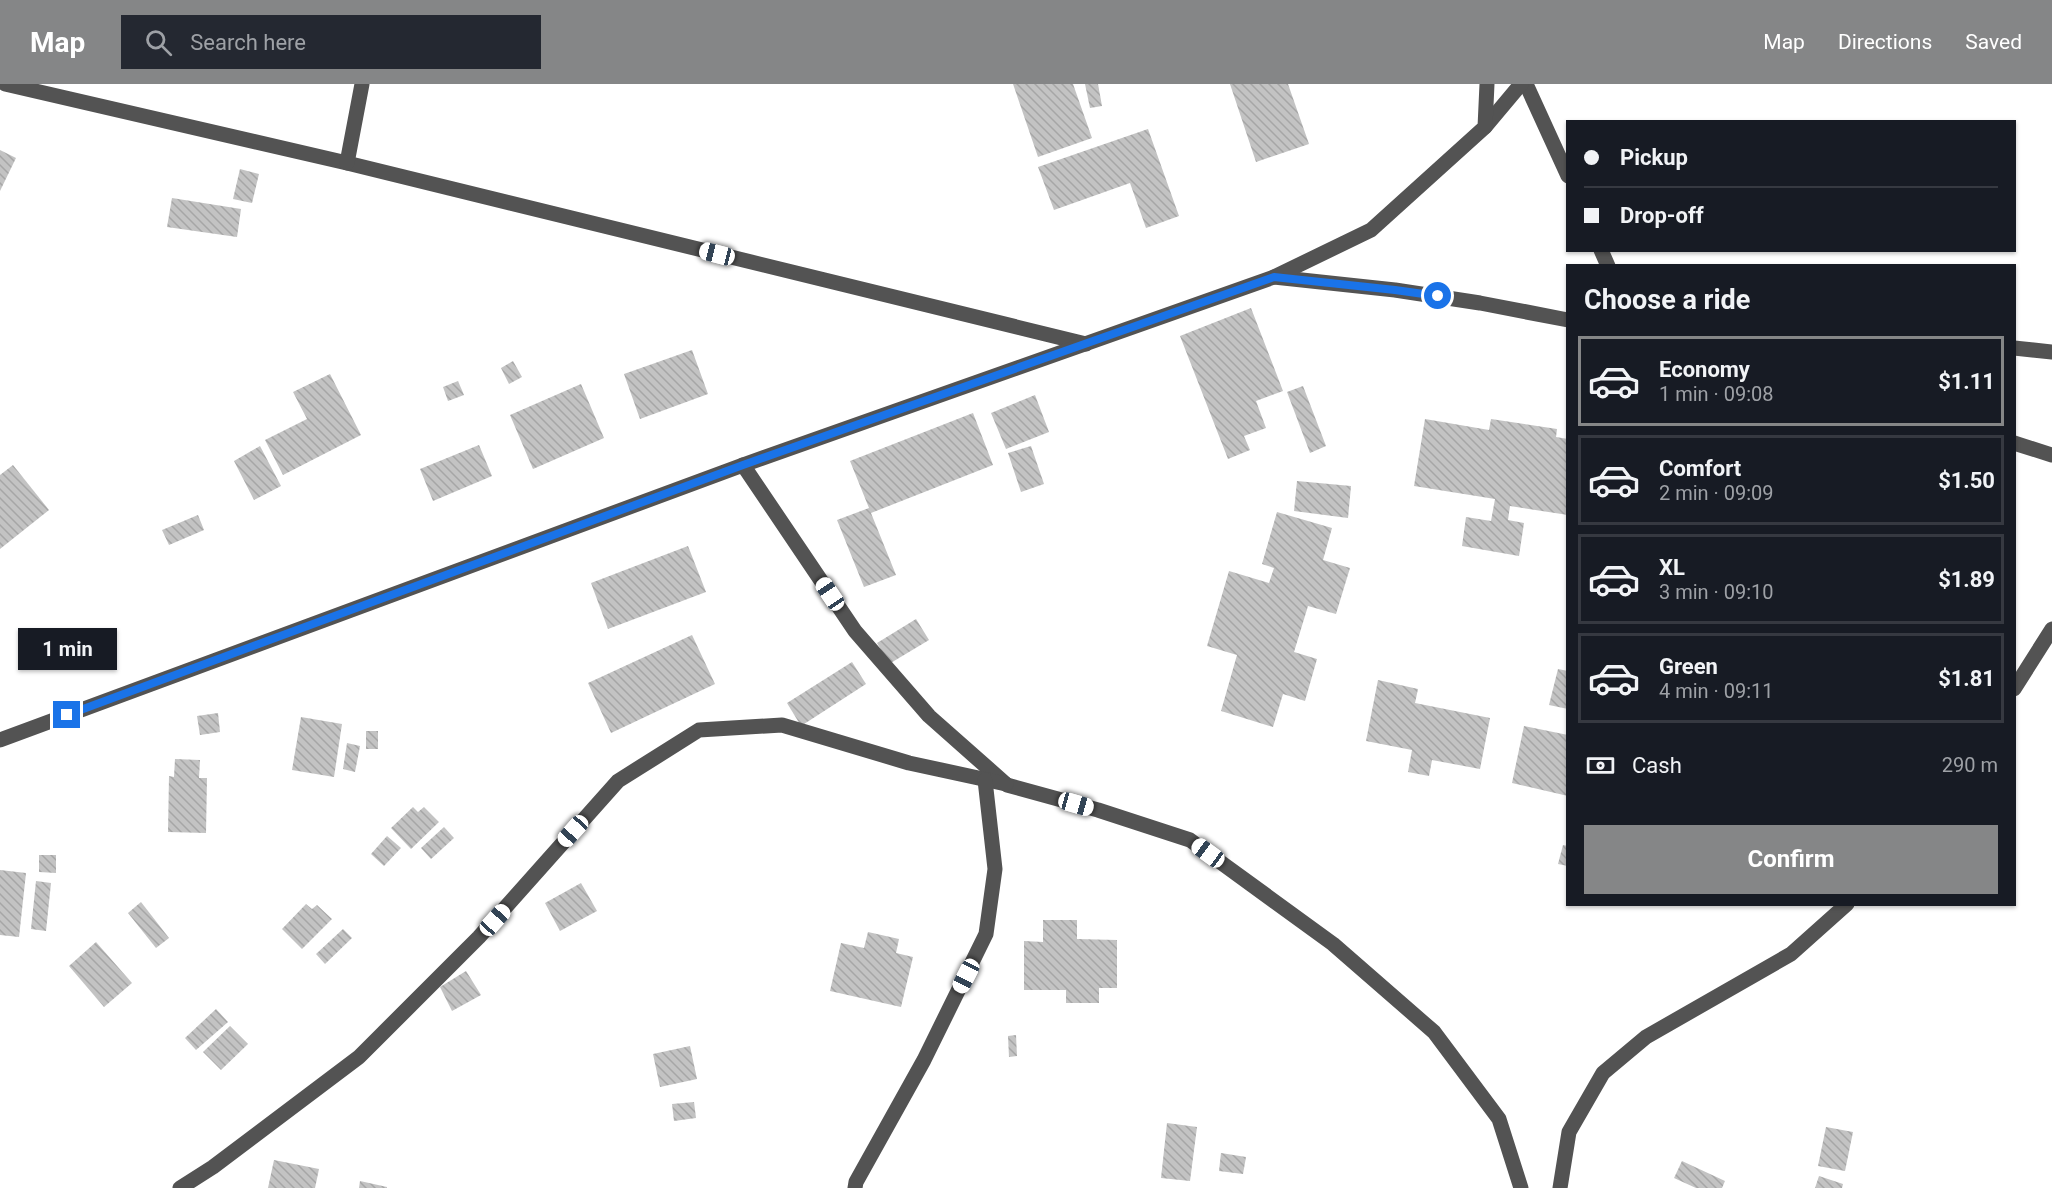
<!DOCTYPE html>
<html lang="en">
<head>
<meta charset="utf-8">
<style>
  :root { --surface:#171b24; --page:#242831; --text:#f1f3f6; --muted:#9ea1a6; --line:#363941; --accent:#858687 }
  body { margin:0; font-family:Roboto,sans-serif; background:var(--page); color:var(--text); height:100vh; display:flex; flex-direction:column; font-size:22px; white-space:nowrap }
  * { box-sizing:border-box; margin:0 }
  p { font-size:20px; color:var(--muted) }
  .icon { flex:none; width:33px; height:33px; fill:none; stroke:currentColor; stroke-width:2; stroke-linecap:round; stroke-linejoin:round }
  .map { position:relative; flex:1; overflow:hidden }
  .details { position:absolute; left:1566px; top:180px; width:450px; height:642px; display:flex; flex-direction:column; background:var(--surface); border-radius:0px; box-shadow:0 2px 4px #0004 }
  .details>* { flex:none }
  .top-card { position:absolute; left:1566px; top:36px; width:450px; height:132px; border-radius:0px; box-shadow:0 2px 4px #0004; display:grid; align-content:center; height:132px; padding:0 18px; background:var(--surface) }
  .end { position:absolute; width:27px; height:27px; margin:-14px; border:8px solid #1a73e8; background:#fff; box-shadow:0 0 0 3px #fff }
  .from { border-radius:50% }
  .bubble { position:absolute; height:42px; border-radius:0px; background:var(--surface); box-shadow:0 2px 4px #0004; font-size:20px; font-weight:700; line-height:42px; text-align:center }
  .car { position:absolute; width:18px; height:36px; margin:-18px -9px; border-radius:8px; box-shadow:0 0 4px 2px #0007; background:linear-gradient(#fff 24%,#345 0 40%,#fff 0 76%,#345 0 86%,#fff 0) }
  .top-card b { display:flex; align-items:center; gap:21px; height:57px; font-size:22px }
  .top-card b+b { border-top:2px solid var(--line) }
  .top-card i { width:15px; height:15px; background:var(--text) }
  ul { padding:0; list-style:none }
  li { display:flex; align-items:center; gap:18px; height:90px; margin:0 12px 9px; padding:0 6px; border:3px solid var(--line); border-radius:0px }
  li div { flex:1 }
  li b { display:block; font-size:22px }
  li em { font-style:normal; font-weight:700 }
  li.current { border-color:var(--accent) }
  li>.icon { width:54px; height:54px; stroke-width:1.5 }
  h2 { padding:0 18px; font-size:27px; line-height:72px }
  .pay { display:flex; align-items:center; gap:15px; height:66px; padding:0 18px; font-size:22px }
  .pay p { margin-inline-start:auto }
  .action { display:flex; gap:12px; margin-top:auto; padding:12px 18px }
  .action a { flex:1; height:69px; border-radius:0px; background:var(--accent); color:#fff; font-size:24px; font-weight:700; line-height:69px; text-align:center }
  header { display:flex; align-items:center; gap:36px; box-sizing:border-box; height:84px; padding:0 30px; background:var(--accent); color:#fff }
  header strong { font-size:28px }
  nav { display:flex; gap:33px; margin-inline-start:auto; font-size:21px }
  .search { width:420px; height:54px; background:var(--page); display:flex; align-items:center; gap:15px; box-sizing:border-box; padding:0 21px; border-radius:0px; color:var(--muted); font-size:22px }
  .map>svg:first-child { display:block }
</style>
</head>
<body>
<header>
<strong>Map</strong>
<div class="search"><svg class="icon" aria-label="search" viewBox="0 0 24 24"><circle cx="10" cy="10" r="6"/><path d="M15 15l6 6"/></svg>Search here</div>
<nav><a>Map</a><a>Directions</a><a>Saved</a></nav>
</header>
<div class="map">
<svg width="2052" height="1104" viewBox="0 0 2052 1104">
  <defs>
    <pattern id="building-back-hatch" width="6" height="6" patternUnits="userSpaceOnUse" patternTransform="scale(1.5)"><rect width="6" height="6" fill="#c3c3c3"/><path d="M-1 5l2 2M0 0l6 6M5-1l2 2" fill="none" stroke="#a6a6a6"/></pattern>
  </defs>
  <rect width="100%" height="100%" fill="#fff"/>
  <g fill="url(#building-back-hatch)">
    <polygon points="1013,0 1073,0 1092,54 1038,73"/>
    <polygon points="1085,0 1098,0 1102,22 1090,24"/>
    <polygon points="1230,0 1288,0 1309,60 1256,78"/>
    <polygon points="1148,45 1179,132 1146,144 1130,99 1054,126 1038,83"/>
    <polygon points="0,66 16,74 0,107"/>
    <polygon points="240,85 259,90 252,119 233,115"/>
    <polygon points="172,114 241,125 237,153 167,143"/>
    <polygon points="1251,224 1283,307 1256,317 1266,344 1244,352 1250,366 1228,375 1180,252"/>
    <polygon points="692,266 708,310 640,335 624,290"/>
    <polygon points="513,277 522,293 509,300 501,284"/>
    <polygon points="330,290 361,351 283,391 265,356 307,335 293,308"/>
    <polygon points="458,297 464,311 448,317 443,303"/>
    <polygon points="581,300 604,354 533,385 510,331"/>
    <polygon points="1303,302 1326,362 1310,369 1287,308"/>
    <polygon points="1035,311 1049,348 1006,365 991,329"/>
    <polygon points="973,329 993,381 871,429 896,491 864,503 837,436 869,424 850,377"/>
    <polygon points="1425,335 1489,346 1491,335 1557,345 1556,353 1568,355 1568,431 1510,422 1508,436 1524,439 1519,472 1462,462 1466,433 1491,437 1495,415 1414,402"/>
    <polygon points="479,361 492,392 433,417 420,385"/>
    <polygon points="260,362 281,402 254,416 234,377"/>
    <polygon points="1031,362 1044,400 1021,408 1008,369"/>
    <polygon points="13,381 49,426 0,465 0,391"/>
    <polygon points="1297,397 1351,402 1348,434 1294,427"/>
    <polygon points="1277,428 1332,444 1323,476 1350,484 1336,530 1308,522 1294,568 1317,575 1305,617 1283,610 1273,643 1221,627 1237,571 1207,562 1229,487 1269,499 1274,484 1262,480"/>
    <polygon points="198,431 204,446 169,461 162,446"/>
    <polygon points="688,462 706,508 608,545 591,499"/>
    <polygon points="916,535 929,556 889,580 877,559"/>
    <polygon points="692,551 715,600 611,649 588,599"/>
    <polygon points="852,578 866,600 801,642 787,619"/>
    <polygon points="1558,585 1568,587 1568,625 1549,621"/>
    <polygon points="1378,596 1418,605 1415,619 1490,634 1480,685 1432,676 1429,692 1408,688 1412,666 1366,657"/>
    <polygon points="218,629 220,648 200,651 197,632"/>
    <polygon points="301,633 342,640 334,693 292,686"/>
    <polygon points="1524,642 1568,651 1568,712 1512,699"/>
    <rect x="366" y="647" width="12" height="18"/>
    <polygon points="347,659 360,662 355,688 343,685"/>
    <polygon points="175,675 200,676 199,694 207,694 206,749 168,748 169,692 174,693"/>
    <polygon points="413,723 418,728 424,723 439,738 411,765 391,744"/>
    <polygon points="444,743 454,754 431,775 421,764"/>
    <polygon points="387,752 401,764 384,782 371,770"/>
    <polygon points="1563,761 1568,762 1568,782 1558,780"/>
    <polygon points="39,771 56,771 56,789 39,788"/>
    <polygon points="0,786 26,789 19,853 0,851"/>
    <polygon points="36,797 51,799 46,847 31,845"/>
    <polygon points="581,799 597,827 560,847 545,819"/>
    <polygon points="141,818 169,854 156,864 128,829"/>
    <polygon points="306,820 312,825 317,821 332,835 302,865 282,845"/>
    <polygon points="1043,836 1077,836 1077,855 1117,856 1117,904 1099,904 1099,919 1066,919 1066,906 1024,906 1024,857 1043,858"/>
    <polygon points="343,845 352,854 325,880 316,870"/>
    <polygon points="868,848 899,855 896,869 913,873 901,923 830,907 841,859 864,864"/>
    <polygon points="96,858 132,899 104,923 69,882"/>
    <polygon points="466,887 481,911 452,927 440,903"/>
    <polygon points="216,925 228,938 196,966 185,954"/>
    <polygon points="230,942 248,960 221,986 203,968"/>
    <polygon points="1016,951 1017,972 1009,973 1008,952"/>
    <polygon points="690,962 697,995 660,1003 653,970"/>
    <polygon points="694,1018 696,1034 674,1037 672,1020"/>
    <polygon points="1167,1039 1197,1043 1190,1097 1161,1094"/>
    <polygon points="1826,1043 1853,1048 1845,1087 1818,1082"/>
    <polygon points="1221,1069 1246,1073 1243,1090 1219,1087"/>
    <polygon points="274,1076 319,1085 315,1104 268,1104"/>
    <polygon points="1682,1077 1725,1097 1722,1104 1696,1104 1674,1094"/>
    <polygon points="1819,1092 1843,1100 1842,1104 1815,1104"/>
    <polygon points="360,1097 387,1103 387,1104 359,1104"/>
  </g>
  <g fill="none" stroke-linecap="round" stroke-linejoin="round">
    <g stroke="#535353" stroke-width="15">
      <polyline points="5,0 347,79 1086,260"/>
      <polyline points="1526,0 1568,92"/>
      <polyline points="1485,43 1521,0"/>
      <polyline points="347,79 362,0"/>
      <polyline points="1601,166 1608,182"/>
      <polyline points="1274,193 1395,206 1480,219 1568,236"/>
      <polyline points="2014,264 2052,268"/>
      <polyline points="2014,359 2052,371"/>
      <polyline points="743,381 855,547 929,632 1007,701 1098,726 1190,756 1333,860 1434,948 1499,1035 1521,1104"/>
      <polyline points="2014,605 2052,545"/>
      <polyline points="0,656 743,381 1274,193 1371,146 1485,43 1487,0"/>
      <polyline points="180,1104 213,1083 359,973 479,853 618,697 699,646 782,641 909,679 1006,700"/>
      <polyline points="855,1104 856,1098 924,976 986,850 995,785 985,696"/>
      <polyline points="1560,1104 1569,1048 1603,989 1646,953 1791,870 1847,820"/>
    </g>
  </g>
  <g fill="none" stroke-linecap="round" stroke-linejoin="round">
    <polyline stroke="#1a73e8" stroke-width="8" points="67,631 743,381 1274,193 1395,206 1438,212"/>
  </g>
</svg>
<i class="end from" style="left:1438px;top:212px"></i>
<i class="end" style="left:67px;top:631px"></i>
<div class="bubble" style="left:18px;top:544px;width:99px">1 min</div>
<i class="car" style="left:717px;top:170px;rotate:284deg"></i>
<i class="car" style="left:830px;top:510px;rotate:326deg"></i>
<i class="car" style="left:1076px;top:720px;rotate:106deg"></i>
<i class="car" style="left:573px;top:747px;rotate:222deg"></i>
<i class="car" style="left:1208px;top:769px;rotate:306deg"></i>
<i class="car" style="left:495px;top:836px;rotate:42deg"></i>
<i class="car" style="left:966px;top:892px;rotate:207deg"></i>
<div class="top-card">
<b><i class="from"></i>Pickup</b>
<b><i></i>Drop-off</b>
</div>
<section class="details">
<h2>Choose a ride</h2>
<ul>
<li class="current"><svg class="icon" aria-label="car" viewBox="0 0 24 24"><path d="M5 17H2v-5l4-1 3-4h7l3 4 3 1v5h-3M9 17h6M6 11h13"/><circle cx="7" cy="17" r="2"/><circle cx="17" cy="17" r="2"/></svg><div><b>Economy</b><p>1 min · 09:08</p></div><em>$1.11</em></li>
<li><svg class="icon" aria-label="car" viewBox="0 0 24 24"><path d="M5 17H2v-5l4-1 3-4h7l3 4 3 1v5h-3M9 17h6M6 11h13"/><circle cx="7" cy="17" r="2"/><circle cx="17" cy="17" r="2"/></svg><div><b>Comfort</b><p>2 min · 09:09</p></div><em>$1.50</em></li>
<li><svg class="icon" aria-label="car" viewBox="0 0 24 24"><path d="M5 17H2v-5l4-1 3-4h7l3 4 3 1v5h-3M9 17h6M6 11h13"/><circle cx="7" cy="17" r="2"/><circle cx="17" cy="17" r="2"/></svg><div><b>XL</b><p>3 min · 09:10</p></div><em>$1.89</em></li>
<li><svg class="icon" aria-label="car" viewBox="0 0 24 24"><path d="M5 17H2v-5l4-1 3-4h7l3 4 3 1v5h-3M9 17h6M6 11h13"/><circle cx="7" cy="17" r="2"/><circle cx="17" cy="17" r="2"/></svg><div><b>Green</b><p>4 min · 09:11</p></div><em>$1.81</em></li>
</ul>
<div class="pay"><svg class="icon" aria-label="cash" viewBox="0 0 24 24"><path d="M3 7h18v10H3z"/><circle cx="12" cy="12" r="2"/></svg>Cash<p>290 m</p></div>
<div class="action"><a>Confirm</a></div>
</section>
</div>
</body>
</html>
